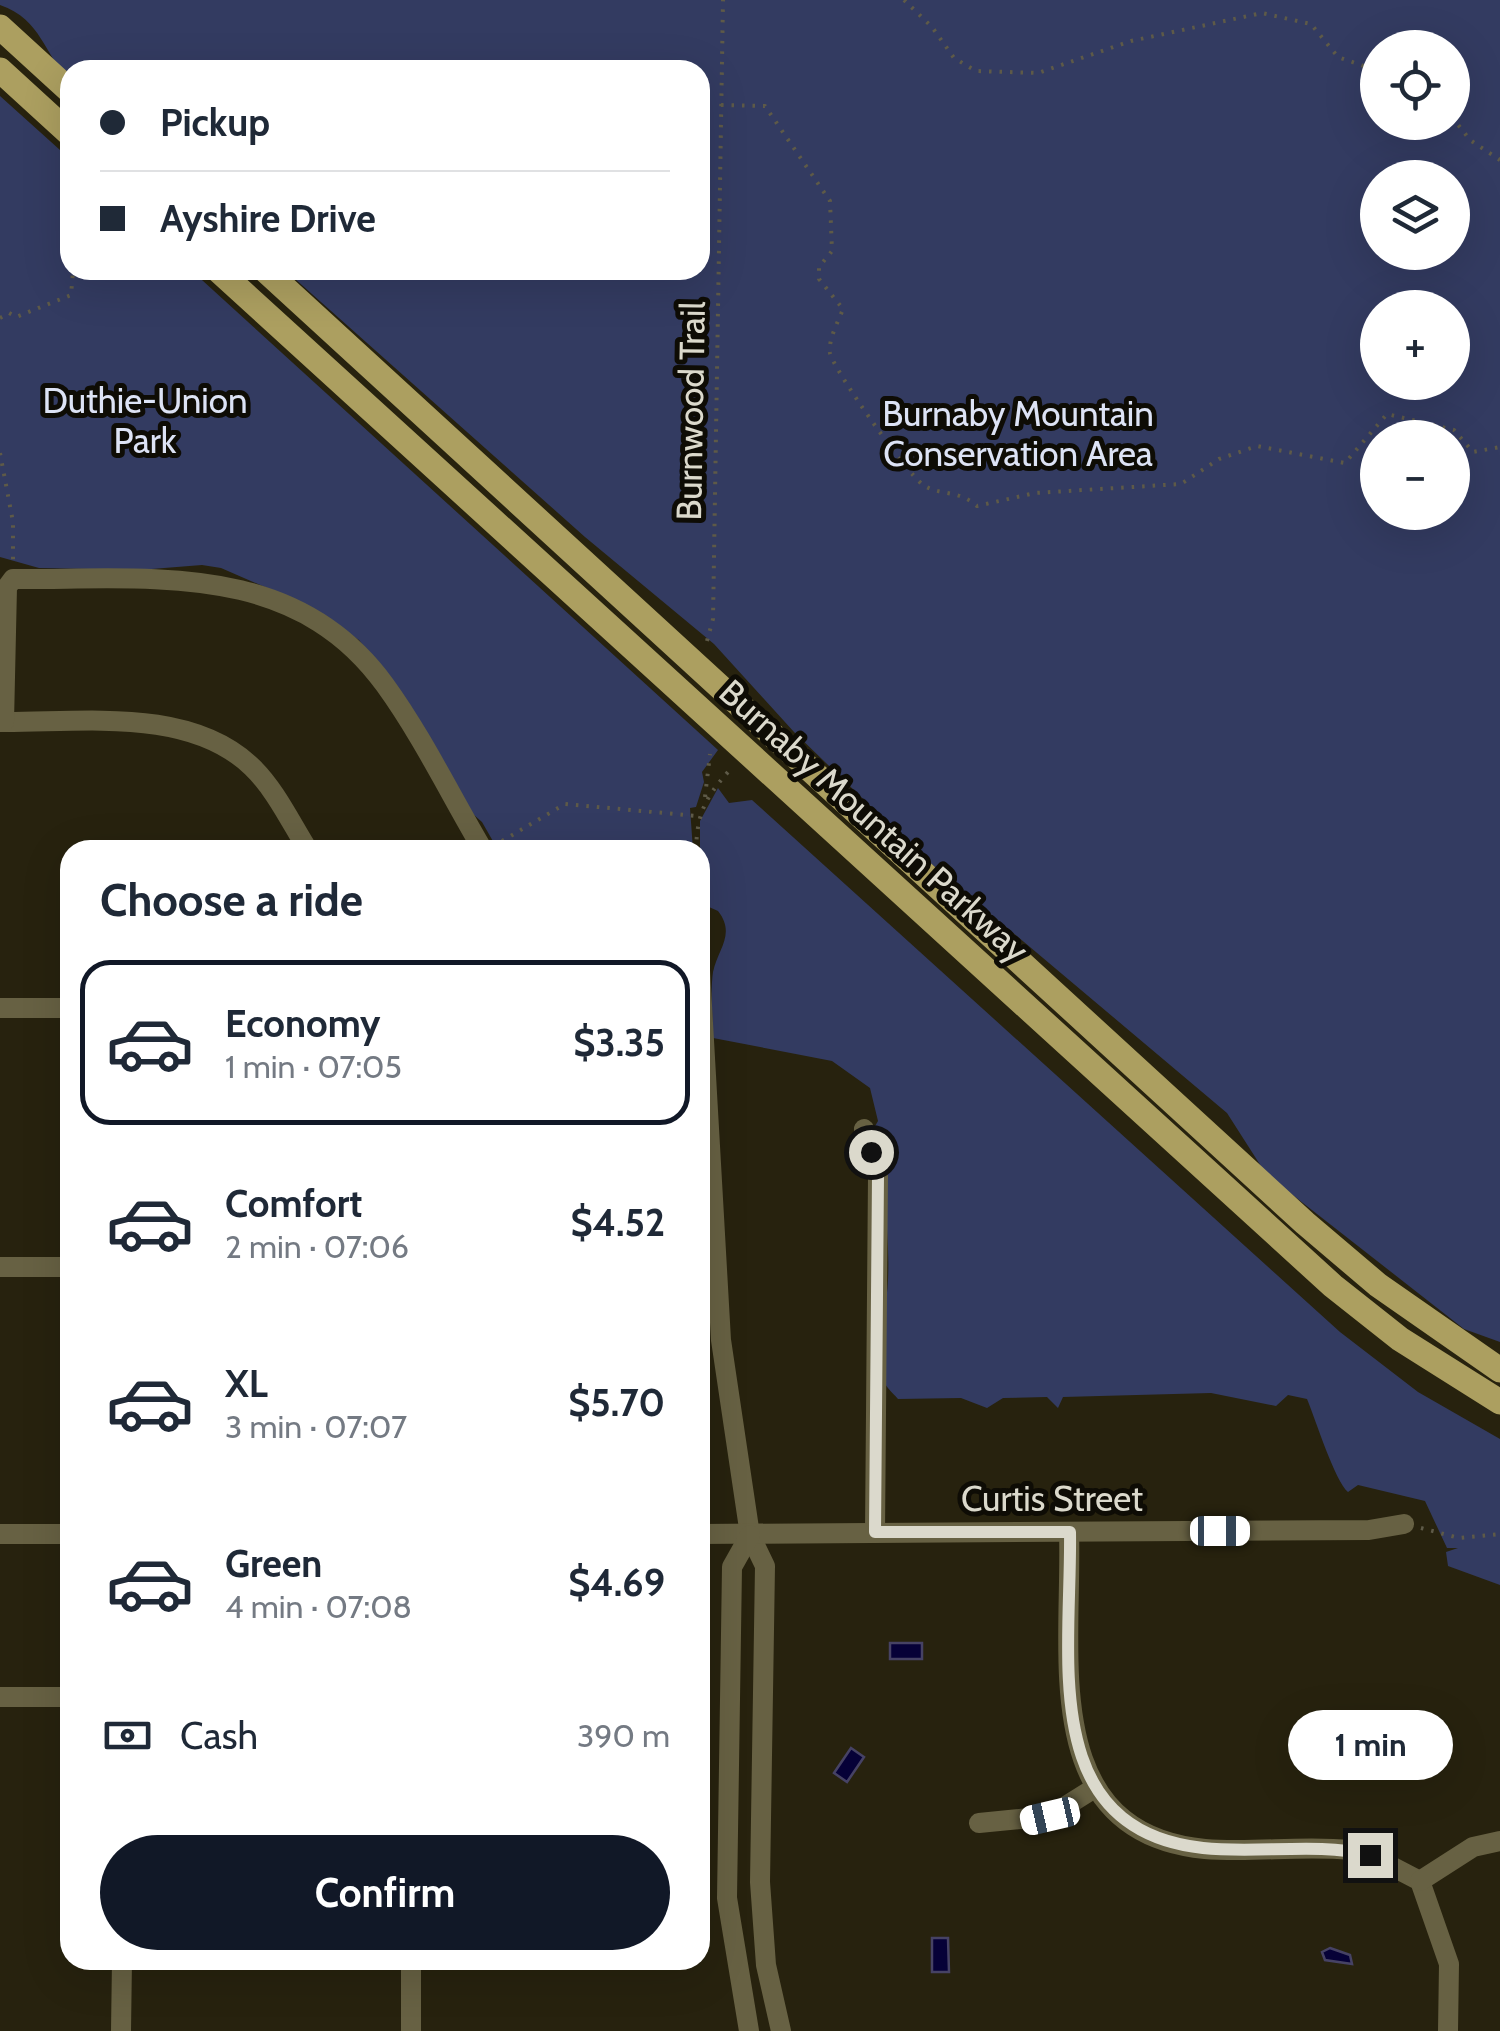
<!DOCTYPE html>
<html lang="en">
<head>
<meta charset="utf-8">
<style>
  :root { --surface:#fff; --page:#f6f6f7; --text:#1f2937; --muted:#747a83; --line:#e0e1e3; --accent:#111827 }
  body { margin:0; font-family:Cabin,sans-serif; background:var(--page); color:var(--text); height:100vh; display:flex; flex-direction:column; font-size:38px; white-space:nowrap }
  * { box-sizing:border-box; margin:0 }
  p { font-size:32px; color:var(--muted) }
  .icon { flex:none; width:55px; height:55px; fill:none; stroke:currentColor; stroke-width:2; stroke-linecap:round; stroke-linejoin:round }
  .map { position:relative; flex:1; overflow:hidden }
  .drawer { position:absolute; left:60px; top:840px; width:650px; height:1130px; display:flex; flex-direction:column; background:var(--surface); border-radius:30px; box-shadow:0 10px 40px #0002 }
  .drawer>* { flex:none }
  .banner { position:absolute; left:60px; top:60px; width:650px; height:220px; border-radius:30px; box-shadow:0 10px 40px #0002; display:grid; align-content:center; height:220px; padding:0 40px; background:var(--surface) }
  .buttons { position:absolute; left:1360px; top:30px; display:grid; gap:20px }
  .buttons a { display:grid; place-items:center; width:110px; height:110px; border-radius:50%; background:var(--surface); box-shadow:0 10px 40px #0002; font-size:50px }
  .end { position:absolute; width:45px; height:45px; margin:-22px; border:12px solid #dbd9cc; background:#111; box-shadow:0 0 0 5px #111 }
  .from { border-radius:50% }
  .bubble { position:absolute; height:70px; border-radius:35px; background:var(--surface); box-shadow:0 10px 40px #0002; font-size:32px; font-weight:700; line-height:70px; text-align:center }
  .car { position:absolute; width:30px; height:60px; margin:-30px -15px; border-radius:12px; box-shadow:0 0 8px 2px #0007; background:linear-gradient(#fff 24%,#345 0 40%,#fff 0 76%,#345 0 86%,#fff 0) }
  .banner b { display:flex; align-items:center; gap:35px; height:95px; font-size:38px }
  .banner b+b { border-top:2px solid var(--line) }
  .banner i { width:25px; height:25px; background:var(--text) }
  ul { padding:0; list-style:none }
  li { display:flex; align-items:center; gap:30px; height:165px; margin:0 20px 15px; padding:0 20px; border:5px solid transparent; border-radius:30px }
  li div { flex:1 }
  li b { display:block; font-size:38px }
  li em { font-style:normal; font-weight:700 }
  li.current { border-color:var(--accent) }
  li>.icon { width:90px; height:90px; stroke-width:1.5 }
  h2 { padding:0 40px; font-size:45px; line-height:120px }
  .pay { display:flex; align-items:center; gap:25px; height:110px; padding:0 40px; font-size:38px }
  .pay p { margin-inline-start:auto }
  .button { display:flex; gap:20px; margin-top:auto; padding:20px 40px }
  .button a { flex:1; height:115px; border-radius:60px; background:var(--accent); color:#fff; font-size:40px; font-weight:700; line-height:115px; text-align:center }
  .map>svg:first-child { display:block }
</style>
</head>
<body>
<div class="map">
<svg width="1500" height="2031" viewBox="0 0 1500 2031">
  <rect width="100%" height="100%" fill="#27220e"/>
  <g fill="#333b61" fill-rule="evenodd">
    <path d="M0 0H1500V1342L1464 1329 1266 1174 1227 1113 922 856 794 732 714 644 585 537 285 270H700V70H70V79C43 55 43 20 0 5ZM1378 48H1452V122H1378ZM1378 178H1452V252H1378ZM1378 308H1452V382H1378ZM1378 438H1452V512H1378Z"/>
    <polygon points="0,96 70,159 70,270 191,270 718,750 702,772 704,782 696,807 690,808 693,850 598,850 570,842 555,848 534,843 524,850 498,850 482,822 466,808 398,690 359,640 290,598 221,568 202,565 139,570 39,568 0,557"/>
    <path d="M718 788 729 803 752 800 1340 1332 1418 1392 1500 1439V1585L1448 1566 1446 1552 1458 1548H1447L1425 1501 1358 1485 1348 1492C1335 1481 1316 1421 1307 1399L1288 1395 1276 1406 1211 1393 1063 1397 1058 1408 1047 1397 1003 1398 987 1408 961 1398 898 1399C892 1392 883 1385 881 1374 874 1344 887 1310 888 1280 890 1230 883 1181 871 1133L878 1121 870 1088 832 1061 713 1038C713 1017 710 993 713 972 718 949 736 934 718 911L700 903V821Z"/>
  </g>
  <g fill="#060137" stroke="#464264" stroke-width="2.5">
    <rect x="890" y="1643" width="32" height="16"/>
    <polygon points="851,1748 864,1757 847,1782 834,1773"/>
    <polygon points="932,1938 948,1938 949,1972 932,1972"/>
    <polygon points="1330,1948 1350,1955 1352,1964 1325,1960 1322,1952"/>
  </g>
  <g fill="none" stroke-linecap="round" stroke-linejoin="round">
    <g stroke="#5e5a48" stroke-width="4" stroke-dasharray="2.5 8" stroke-linecap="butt">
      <polyline points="904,0 932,27 954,58 976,71 1038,73 1131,41 1262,13 1311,24 1338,57 1378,71"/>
      <path d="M721 105 765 106 830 201 832 251 819 267V279L843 309C838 322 828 340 830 353 833 369 906 472 922 484 937 496 958 489 977 506L1035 493 1181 484 1219 459 1257 446 1345 463 1387 414 1454 430 1473 452 1500 447"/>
      <polyline points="1452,117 1470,140 1500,160"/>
      <polyline points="0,318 9,313 16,317 71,295 73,272 81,270"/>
      <polyline points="0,453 13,522 13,562"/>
      <polyline points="707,641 713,619 723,0"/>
      <polyline points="705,797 710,754"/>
      <polyline points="502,841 565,804 697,816"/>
      <path d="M696 850C697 814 705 798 728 772"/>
      <polyline points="1421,1528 1459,1538 1500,1534"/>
    </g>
    <g stroke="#676143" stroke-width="20">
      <path d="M0 722C80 723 189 706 252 767 275 789 291 823 308 850"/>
      <path d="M4 722 7 587 13 579C149 580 294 559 385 685 422 736 451 796 483 850"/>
      <polyline points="700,970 721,1340 750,1535 765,1566 760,1882 766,1965 781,2031"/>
      <polyline points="0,1008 70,1008"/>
      <polyline points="864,1129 878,1176 875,1533"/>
      <polyline points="0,1267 70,1267"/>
      <path d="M1069 1532C1073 1652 1036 1833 1205 1849 1253 1853 1302 1845 1350 1850L1370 1855 1420 1881 1449 1964 1448 2031"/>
      <polyline points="0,1534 70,1534"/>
      <polyline points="700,1534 1369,1530 1404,1524"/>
      <polyline points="0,1697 70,1697"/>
      <polyline points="979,1823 1050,1816 1093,1789"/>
      <polyline points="1420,1881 1473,1847 1500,1841"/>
      <polyline points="121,2031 122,1960"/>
      <polyline points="411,2031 411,1960"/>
      <polyline points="749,2031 727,1898 732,1567 750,1535"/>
    </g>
    <g stroke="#ac9f60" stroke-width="25">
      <polyline points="0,27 70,91"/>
      <polyline points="0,70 70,134"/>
      <polyline points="218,270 1333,1286 1400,1339 1500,1402"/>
      <polyline points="265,270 1305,1223 1378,1285 1500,1370"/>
    </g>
  </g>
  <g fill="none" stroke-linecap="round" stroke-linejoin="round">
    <path stroke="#dbd9cc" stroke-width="12" d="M871 1152 878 1176 875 1532H1070C1072 1654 1036 1830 1203 1848 1259 1854 1315 1842 1370 1855"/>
  </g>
  <g text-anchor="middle" stroke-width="10" stroke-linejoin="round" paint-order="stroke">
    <g font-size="35" fill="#dde3f5" stroke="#0e0c05">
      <text x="145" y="413">Duthie-Union<tspan x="145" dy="40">Park</tspan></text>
      <text x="1018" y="426">Burnaby Mountain<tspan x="1018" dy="40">Conservation Area</tspan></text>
    </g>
    <g font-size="35" fill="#dbd9cc" stroke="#0e0c05">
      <text transform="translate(691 411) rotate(-89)" y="12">Burnwood Trail</text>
      <text transform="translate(874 821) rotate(42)" y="12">Burnaby Mountain Parkway</text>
      <text x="1052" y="1511">Curtis Street</text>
    </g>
  </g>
</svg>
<div class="buttons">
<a><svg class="icon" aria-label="locate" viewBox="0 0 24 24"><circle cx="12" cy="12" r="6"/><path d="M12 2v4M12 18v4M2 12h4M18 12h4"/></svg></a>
<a><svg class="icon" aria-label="layers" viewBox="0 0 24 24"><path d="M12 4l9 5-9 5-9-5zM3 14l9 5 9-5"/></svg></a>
<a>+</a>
<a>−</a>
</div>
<i class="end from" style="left:871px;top:1152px"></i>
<i class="end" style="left:1370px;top:1855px"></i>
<div class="bubble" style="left:1288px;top:1710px;width:165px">1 min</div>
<i class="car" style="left:1220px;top:1531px;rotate:90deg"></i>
<i class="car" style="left:1050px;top:1816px;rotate:257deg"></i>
<div class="banner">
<b><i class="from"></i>Pickup</b>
<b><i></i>Ayshire Drive</b>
</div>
<section class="drawer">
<h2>Choose a ride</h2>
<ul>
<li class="current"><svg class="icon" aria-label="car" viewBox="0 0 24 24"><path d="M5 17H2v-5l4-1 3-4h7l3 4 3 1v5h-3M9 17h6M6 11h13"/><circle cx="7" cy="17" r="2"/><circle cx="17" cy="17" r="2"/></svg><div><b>Economy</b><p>1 min · 07:05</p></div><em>$3.35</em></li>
<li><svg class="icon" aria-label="car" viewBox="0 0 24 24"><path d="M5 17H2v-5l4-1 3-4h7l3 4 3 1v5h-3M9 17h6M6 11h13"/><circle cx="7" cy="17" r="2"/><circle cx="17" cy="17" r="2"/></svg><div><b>Comfort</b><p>2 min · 07:06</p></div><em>$4.52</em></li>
<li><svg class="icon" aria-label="car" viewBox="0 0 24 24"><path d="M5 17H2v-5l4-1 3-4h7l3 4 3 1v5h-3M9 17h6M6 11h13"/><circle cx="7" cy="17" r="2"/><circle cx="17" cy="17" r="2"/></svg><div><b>XL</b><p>3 min · 07:07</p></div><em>$5.70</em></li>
<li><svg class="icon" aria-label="car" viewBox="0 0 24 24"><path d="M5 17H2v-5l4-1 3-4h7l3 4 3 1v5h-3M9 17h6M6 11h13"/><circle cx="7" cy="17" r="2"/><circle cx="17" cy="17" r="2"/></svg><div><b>Green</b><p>4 min · 07:08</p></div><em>$4.69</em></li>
</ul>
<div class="pay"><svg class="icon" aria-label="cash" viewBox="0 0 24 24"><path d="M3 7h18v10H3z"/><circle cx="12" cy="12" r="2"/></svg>Cash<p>390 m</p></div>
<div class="button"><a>Confirm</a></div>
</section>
</div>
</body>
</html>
